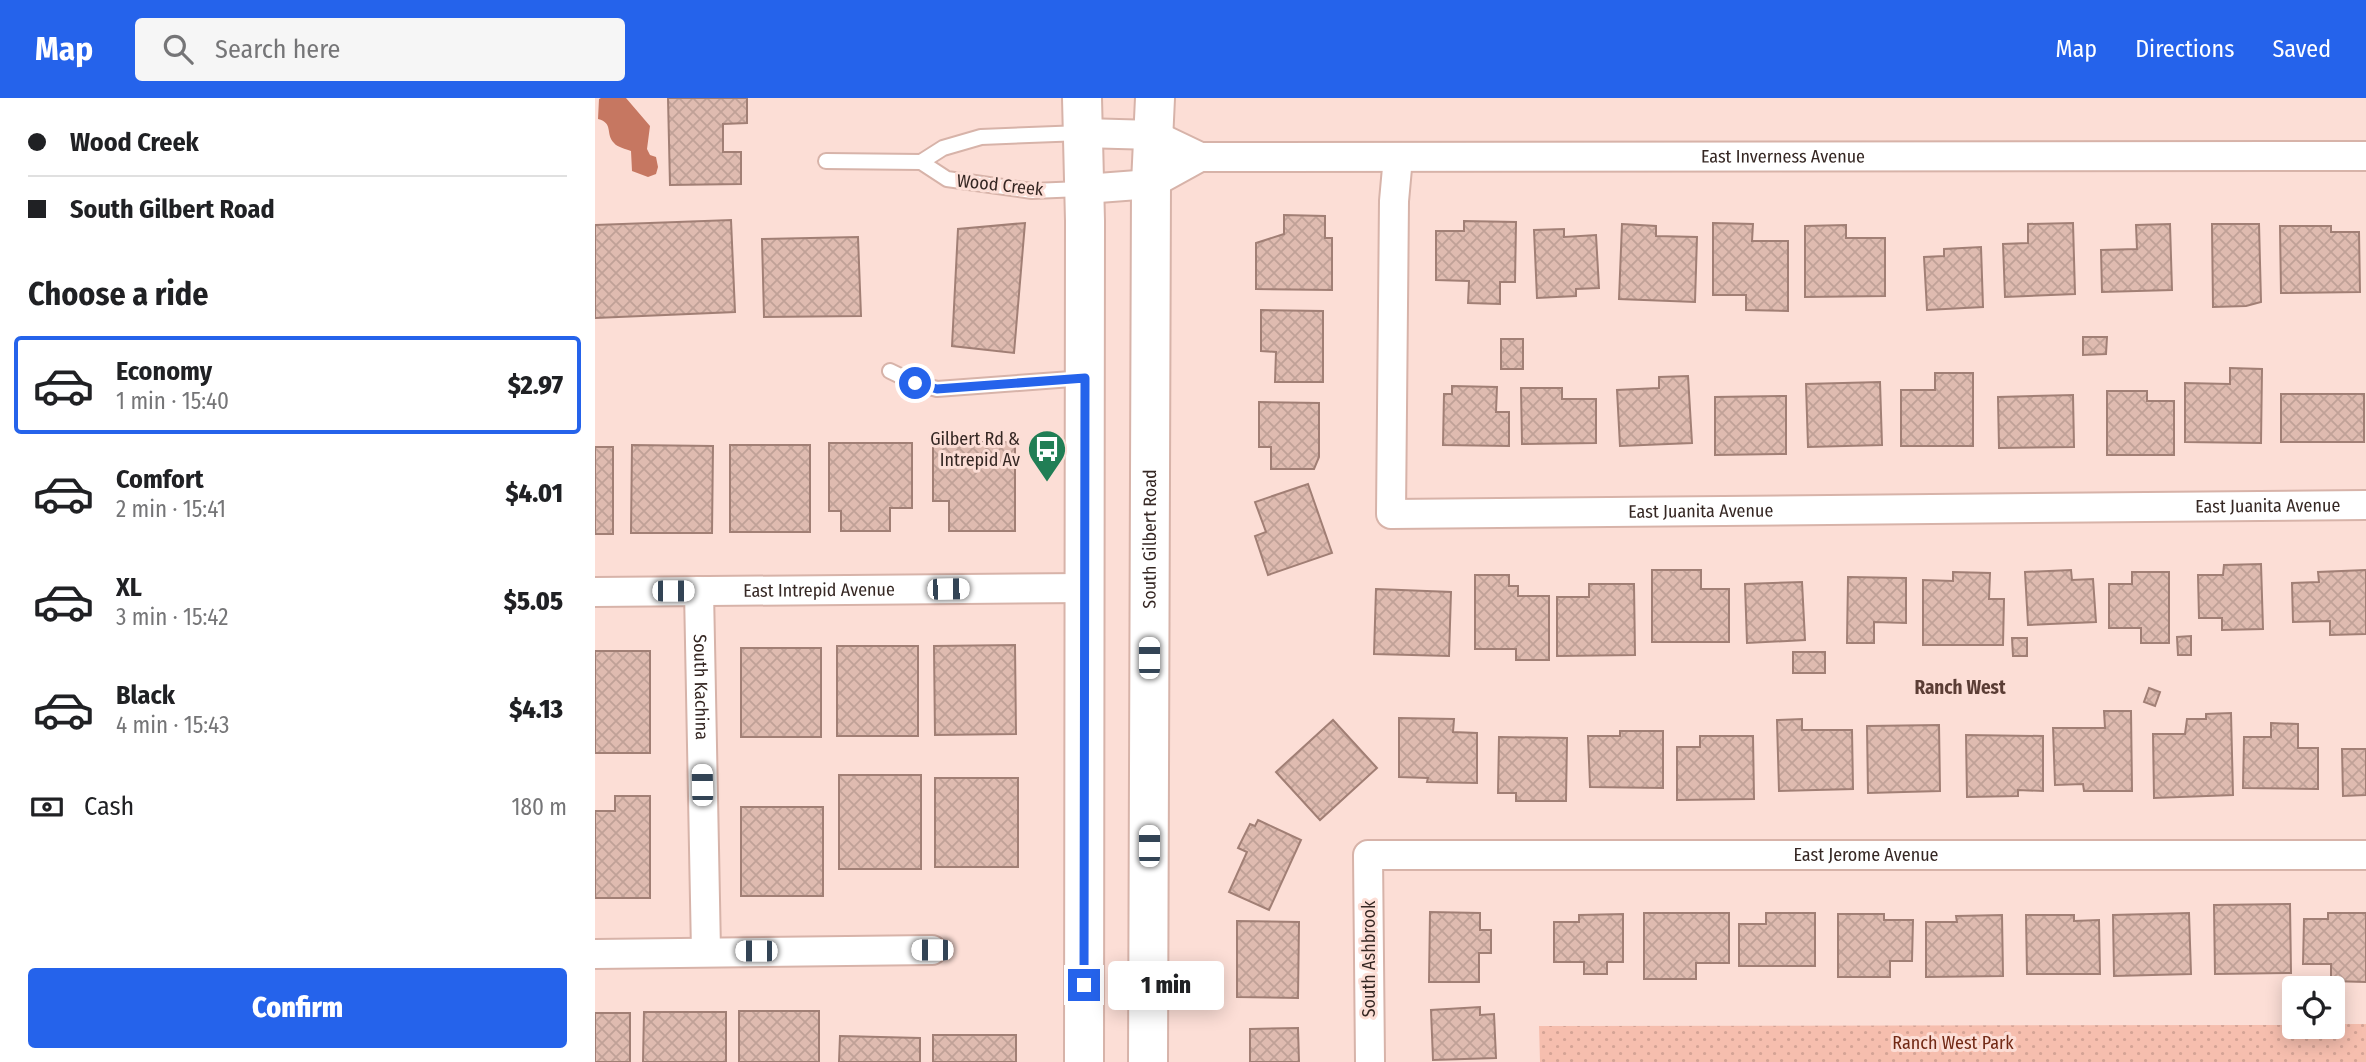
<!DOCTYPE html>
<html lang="en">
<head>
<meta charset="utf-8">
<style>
  :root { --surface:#fff; --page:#f6f6f6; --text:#202124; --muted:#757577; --line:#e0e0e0; --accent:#2563eb }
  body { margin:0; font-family:"Fira Sans Condensed",sans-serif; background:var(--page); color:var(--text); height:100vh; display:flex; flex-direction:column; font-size:26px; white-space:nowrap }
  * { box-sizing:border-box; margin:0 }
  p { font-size:23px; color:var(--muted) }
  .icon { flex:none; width:38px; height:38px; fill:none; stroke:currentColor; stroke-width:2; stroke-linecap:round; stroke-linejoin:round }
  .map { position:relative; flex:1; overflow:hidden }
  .panel { display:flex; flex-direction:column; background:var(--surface); width:595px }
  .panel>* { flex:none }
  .top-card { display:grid; align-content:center; height:154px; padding:0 28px; background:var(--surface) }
  .fabs { position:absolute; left:1687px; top:878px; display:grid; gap:14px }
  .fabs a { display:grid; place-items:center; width:63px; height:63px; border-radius:7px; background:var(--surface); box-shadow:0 4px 18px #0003; font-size:35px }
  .end { position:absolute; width:32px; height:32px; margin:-16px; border:9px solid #2563eb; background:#fff; box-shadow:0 0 0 4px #fff }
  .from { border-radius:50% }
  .bubble { position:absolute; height:49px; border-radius:7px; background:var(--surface); box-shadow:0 4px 18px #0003; font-size:23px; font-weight:800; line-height:49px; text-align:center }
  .car { position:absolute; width:21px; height:42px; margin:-21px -10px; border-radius:9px; box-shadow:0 0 5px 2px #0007; background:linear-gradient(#fff 24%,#345 0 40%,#fff 0 76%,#345 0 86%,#fff 0) }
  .top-card b { display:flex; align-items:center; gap:24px; height:66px; font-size:26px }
  .top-card b+b { border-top:2px solid var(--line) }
  .top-card i { width:18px; height:18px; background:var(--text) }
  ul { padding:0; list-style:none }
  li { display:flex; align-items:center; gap:21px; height:98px; margin:0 14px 10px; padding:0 14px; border:4px solid transparent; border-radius:7px }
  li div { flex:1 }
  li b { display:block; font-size:26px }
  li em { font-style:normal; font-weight:800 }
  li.current { border-color:var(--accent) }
  li>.icon { width:63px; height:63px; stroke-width:1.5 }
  h2 { padding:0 28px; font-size:32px; line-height:84px }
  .pay { display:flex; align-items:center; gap:18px; height:77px; padding:0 28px; font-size:26px }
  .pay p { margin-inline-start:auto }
  .button { display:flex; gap:14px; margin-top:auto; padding:14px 28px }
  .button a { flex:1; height:80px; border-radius:7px; background:var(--accent); color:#fff; font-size:28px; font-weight:800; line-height:80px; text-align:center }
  header { display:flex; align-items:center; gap:42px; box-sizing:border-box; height:98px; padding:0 35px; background:var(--accent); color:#fff }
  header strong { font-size:33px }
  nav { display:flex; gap:38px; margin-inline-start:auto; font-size:24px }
  .search { width:490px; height:63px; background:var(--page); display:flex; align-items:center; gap:18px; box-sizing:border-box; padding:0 24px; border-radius:7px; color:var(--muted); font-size:26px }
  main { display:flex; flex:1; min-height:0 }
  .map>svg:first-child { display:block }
</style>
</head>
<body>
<header>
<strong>Map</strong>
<div class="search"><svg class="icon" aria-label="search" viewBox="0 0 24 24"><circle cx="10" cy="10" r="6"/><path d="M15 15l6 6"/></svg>Search here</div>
<nav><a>Map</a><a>Directions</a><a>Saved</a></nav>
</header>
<main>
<section class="panel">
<div class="top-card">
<b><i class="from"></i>Wood Creek</b>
<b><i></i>South Gilbert Road</b>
</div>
<h2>Choose a ride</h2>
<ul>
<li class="current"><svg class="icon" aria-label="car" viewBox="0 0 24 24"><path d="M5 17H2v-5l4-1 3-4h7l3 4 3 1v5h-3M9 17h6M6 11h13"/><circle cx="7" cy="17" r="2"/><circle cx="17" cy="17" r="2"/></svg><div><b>Economy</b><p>1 min · 15:40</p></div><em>$2.97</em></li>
<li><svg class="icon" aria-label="car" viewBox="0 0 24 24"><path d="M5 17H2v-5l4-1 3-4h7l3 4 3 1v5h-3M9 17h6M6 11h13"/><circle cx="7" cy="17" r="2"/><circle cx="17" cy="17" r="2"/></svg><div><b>Comfort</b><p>2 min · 15:41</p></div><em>$4.01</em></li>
<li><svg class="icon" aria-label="car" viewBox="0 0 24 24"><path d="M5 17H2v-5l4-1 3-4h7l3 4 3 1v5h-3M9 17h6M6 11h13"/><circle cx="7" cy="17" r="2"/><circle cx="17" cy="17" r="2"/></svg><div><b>XL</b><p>3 min · 15:42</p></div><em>$5.05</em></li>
<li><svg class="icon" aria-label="car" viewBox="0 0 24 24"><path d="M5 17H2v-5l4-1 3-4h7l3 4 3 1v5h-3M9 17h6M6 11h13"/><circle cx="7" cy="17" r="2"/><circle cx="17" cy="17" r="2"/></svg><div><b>Black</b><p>4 min · 15:43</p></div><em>$4.13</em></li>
</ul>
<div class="pay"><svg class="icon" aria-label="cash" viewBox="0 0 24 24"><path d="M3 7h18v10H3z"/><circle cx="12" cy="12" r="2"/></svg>Cash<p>180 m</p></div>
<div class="button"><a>Confirm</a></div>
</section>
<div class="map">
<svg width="1771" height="964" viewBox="0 0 1771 964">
  <defs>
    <pattern id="grass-dots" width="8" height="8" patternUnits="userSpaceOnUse" patternTransform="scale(1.75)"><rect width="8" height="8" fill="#f6beae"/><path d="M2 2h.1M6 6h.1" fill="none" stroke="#d4a395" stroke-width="1.8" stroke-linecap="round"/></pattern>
    <pattern id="building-cross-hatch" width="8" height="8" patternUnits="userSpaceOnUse" patternTransform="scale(1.75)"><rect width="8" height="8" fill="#dfbbb0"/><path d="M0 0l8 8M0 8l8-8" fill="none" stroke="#c0a197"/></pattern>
  </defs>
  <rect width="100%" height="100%" fill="#fcded6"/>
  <polygon fill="url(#grass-dots)" points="1738,926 1771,926 1771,964 945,964 944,928 1699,927 1699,929 1738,929"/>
  <path fill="#c67761" d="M6 0H31L55 28 52 51 55 57 61 59 63 69 61 76 53 79 37 73 36 53C31 51 22 49 19 45 10 36 19 25 3 21L4 1Z"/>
  <g fill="url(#building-cross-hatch)" stroke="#a17f75" stroke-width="2">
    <polygon points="73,0 152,0 152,25 128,26 128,54 146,54 146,86 75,87"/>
    <polygon points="689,117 730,118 730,140 737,140 737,192 661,191 661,145 689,136"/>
    <polygon points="136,122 140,214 0,220 0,127"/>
    <polygon points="869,123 921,124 920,184 905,184 905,206 873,205 874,183 841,182 841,133 869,133"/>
    <polygon points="430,125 419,255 357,248 363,131"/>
    <polygon points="1118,125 1158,126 1157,143 1193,143 1193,213 1151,212 1151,197 1118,197"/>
    <polygon points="1478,125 1480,196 1410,199 1408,146 1433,145 1433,126"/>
    <polygon points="1027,126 1061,128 1061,138 1102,139 1100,204 1024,201"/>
    <polygon points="1575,126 1577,192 1507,194 1506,152 1542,151 1541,127"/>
    <polygon points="1617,126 1664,126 1666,204 1651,208 1618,209"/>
    <polygon points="1251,127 1251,140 1290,140 1290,198 1210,199 1210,128"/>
    <polygon points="1685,128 1736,128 1736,134 1764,134 1765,194 1686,195"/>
    <polygon points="969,131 969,139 1001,137 1004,190 981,191 981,198 942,200 939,132"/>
    <polygon points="263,139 266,218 169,219 167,141"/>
    <polygon points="1386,149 1388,209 1332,212 1329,159 1349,158 1349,151"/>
    <polygon points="666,212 728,213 728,284 680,284 681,254 666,253"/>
    <polygon points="1488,239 1512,239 1511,256 1488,257"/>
    <rect x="906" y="241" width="22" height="30"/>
    <polygon points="1635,270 1667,271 1666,345 1590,344 1590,285 1635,286"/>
    <polygon points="1340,275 1378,275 1378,348 1306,348 1306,292 1340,292"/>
    <polygon points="1093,278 1097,345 1025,348 1022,292 1064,290 1064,279"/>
    <polygon points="1285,284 1287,347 1213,349 1211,286"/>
    <polygon points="857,288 902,289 901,314 914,314 914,348 848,347 849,296 857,296"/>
    <polygon points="926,290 967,290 967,301 1001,301 1001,345 927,346"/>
    <polygon points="1512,293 1552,293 1552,303 1579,303 1579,357 1512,357"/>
    <rect x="1686" y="296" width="83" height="48"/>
    <polygon points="1478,297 1479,349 1404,350 1403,299"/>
    <polygon points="1191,298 1191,356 1120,357 1120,299"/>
    <polygon points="664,304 724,305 724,359 719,371 676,371 676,349 664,349"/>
    <polygon points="338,344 420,344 420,433 354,433 354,403 338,403"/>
    <polygon points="234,345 317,345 317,410 295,410 295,433 246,433 246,413 234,413"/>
    <polygon points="37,347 118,348 117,435 36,435"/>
    <rect x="135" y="347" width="80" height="87"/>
    <rect x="0" y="349" width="18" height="87"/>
    <polygon points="713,386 737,455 673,477 660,438 671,434 660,404"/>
    <polygon points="1666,466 1668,531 1627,532 1627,520 1604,520 1603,477 1628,477 1629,467"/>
    <polygon points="1057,472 1106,472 1106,491 1134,491 1134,544 1057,544"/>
    <polygon points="1476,472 1477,482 1498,481 1501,524 1433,527 1430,474"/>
    <polygon points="1771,472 1771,536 1735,537 1735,523 1698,524 1697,485 1724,484 1723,474"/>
    <polygon points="1358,474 1395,475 1394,501 1409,501 1408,547 1328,547 1328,482 1358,483"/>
    <polygon points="1537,474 1574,474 1574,545 1546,545 1546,530 1514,530 1514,486 1537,486"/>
    <polygon points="880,477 914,477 914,488 923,488 923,498 954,498 954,562 921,562 921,551 880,551"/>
    <polygon points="1253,479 1311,480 1311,525 1279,524 1279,545 1252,545"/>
    <polygon points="1207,484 1210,542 1152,545 1150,486"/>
    <polygon points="994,486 1039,486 1040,557 962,558 962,499 994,499"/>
    <polygon points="781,491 856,494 854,558 779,556"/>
    <polygon points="1596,538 1596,557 1583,557 1582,539"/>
    <polygon points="1417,540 1432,540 1432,558 1418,558"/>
    <polygon points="420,547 421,636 340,637 339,548"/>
    <rect x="242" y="548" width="81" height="90"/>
    <rect x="146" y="550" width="80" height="89"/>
    <rect x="0" y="553" width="55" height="102"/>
    <rect x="1198" y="554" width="32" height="21"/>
    <polygon points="1554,590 1565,594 1560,608 1549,604"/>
    <polygon points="1509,613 1536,613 1537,693 1489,693 1488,686 1460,687 1458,630 1510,630"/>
    <polygon points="1636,615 1638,697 1559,700 1558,636 1590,636 1592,621 1611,621 1611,616"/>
    <polygon points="804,620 859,621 858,634 882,635 882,685 832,684 833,680 804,679"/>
    <polygon points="1207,621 1207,632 1257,632 1258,691 1184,693 1182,622"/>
    <polygon points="738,622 782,670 725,722 681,674"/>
    <polygon points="1676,625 1703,626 1703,650 1723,650 1723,691 1648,690 1649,639 1676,639"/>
    <polygon points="1344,627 1345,693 1273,695 1272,628"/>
    <polygon points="1025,633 1068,633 1068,690 995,689 993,638 1025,638"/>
    <polygon points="1371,637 1448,638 1448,693 1423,692 1423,698 1372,699"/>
    <polygon points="1105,638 1158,638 1159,701 1082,702 1082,649 1105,649"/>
    <polygon points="904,639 972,640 971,703 921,703 921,695 903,695"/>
    <polygon points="1747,651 1771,651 1771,697 1748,698"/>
    <rect x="244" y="677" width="82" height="94"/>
    <rect x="340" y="680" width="83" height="89"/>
    <polygon points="20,698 55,698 55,800 0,800 0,713 20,713"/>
    <rect x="146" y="709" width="82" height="89"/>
    <polygon points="663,722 706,742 674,812 634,794 652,754 643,750 655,726 660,728"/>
    <polygon points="1695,806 1696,875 1620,876 1619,807"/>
    <polygon points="835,814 885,815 885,832 896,832 896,855 884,855 884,884 834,884"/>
    <polygon points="1049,815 1134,815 1134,865 1101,865 1101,881 1049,881"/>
    <polygon points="1171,815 1220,815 1220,868 1144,868 1144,826 1171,826"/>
    <polygon points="1594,815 1596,876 1519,878 1518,817"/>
    <polygon points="1733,815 1771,815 1771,884 1736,883 1736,866 1708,866 1709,821 1733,821"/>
    <polygon points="1028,816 1028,864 1012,864 1012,876 989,876 989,864 959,864 959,824 984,824 984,817"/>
    <polygon points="1243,816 1289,816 1289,822 1318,822 1317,863 1295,863 1295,879 1243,879"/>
    <polygon points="1407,817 1408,878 1331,879 1331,824 1362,824 1361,818"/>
    <polygon points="1431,817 1479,817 1479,823 1504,822 1505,876 1432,876"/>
    <polygon points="642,823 704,824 703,900 642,899"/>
    <polygon points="885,909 885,917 899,916 901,960 838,962 836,912"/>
    <rect x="144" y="913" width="80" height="51"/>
    <polygon points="49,914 131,914 131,964 48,964"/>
    <rect x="0" y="915" width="35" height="49"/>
    <polygon points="703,930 704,964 655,964 655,931"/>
    <rect x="338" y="937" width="83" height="27"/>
    <polygon points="245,938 325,940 325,964 244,964"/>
  </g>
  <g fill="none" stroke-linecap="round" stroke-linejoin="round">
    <g stroke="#d7b3a9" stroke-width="18">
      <g id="lane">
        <polyline points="231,63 326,64 348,50 386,39 487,35"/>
        <polyline points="326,64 352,81 437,93 486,91"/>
        <polyline points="295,273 320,285 342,291 490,280"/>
      </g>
    </g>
    <g stroke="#d7b3a9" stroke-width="32">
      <g id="street">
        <path id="s1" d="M488 35 559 37 605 59 1771 58"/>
        <path id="s2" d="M803 59 799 103 796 416 1771 407"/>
        <polyline points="490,91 556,86 605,59"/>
        <path id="s3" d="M104 493 111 853"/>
        <path id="s4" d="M0 494 491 490"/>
        <polyline points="0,856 337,852"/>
        <path id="s5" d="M775 964 773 757H1771"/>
      </g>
    </g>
    <g stroke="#d7b3a9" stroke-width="42">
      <g id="primary">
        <polyline points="487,0 490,123 489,964"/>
        <path id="s6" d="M553 964 556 86 560 0"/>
      </g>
    </g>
    <use href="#lane" stroke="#fff" stroke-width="14"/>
    <use href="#street" stroke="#fff" stroke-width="28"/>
    <use href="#primary" stroke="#fff" stroke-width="38"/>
  </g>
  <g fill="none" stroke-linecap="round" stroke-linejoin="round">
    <polyline stroke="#2563eb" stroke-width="9" points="320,285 342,291 490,280 489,887"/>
  </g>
  <defs>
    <g id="bus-pin" transform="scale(2.0125)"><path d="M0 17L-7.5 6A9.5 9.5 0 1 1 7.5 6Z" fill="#217e55" stroke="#fcded6"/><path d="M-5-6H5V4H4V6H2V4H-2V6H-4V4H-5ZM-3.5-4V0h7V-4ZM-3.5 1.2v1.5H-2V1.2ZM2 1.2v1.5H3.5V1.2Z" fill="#fff"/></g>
  </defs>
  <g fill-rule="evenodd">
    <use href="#bus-pin" x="452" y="351"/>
  </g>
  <g text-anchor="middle" stroke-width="6" stroke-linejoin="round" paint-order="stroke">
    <g font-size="18" fill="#352723" stroke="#fcded6">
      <text dy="6" stroke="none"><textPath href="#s1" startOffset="705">East Inverness Avenue</textPath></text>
      <text transform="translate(405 87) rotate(6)" y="6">Wood Creek</text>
      <text dy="6" stroke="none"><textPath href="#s2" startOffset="1234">East Juanita Avenue</textPath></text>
      <text dy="6" stroke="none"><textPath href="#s2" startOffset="667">East Juanita Avenue</textPath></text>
      <text dy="6" stroke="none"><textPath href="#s6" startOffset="523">South Gilbert Road</textPath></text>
      <text dy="6" stroke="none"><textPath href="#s4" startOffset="224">East Intrepid Avenue</textPath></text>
      <text dy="6" stroke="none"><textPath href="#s3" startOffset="96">South Kachina</textPath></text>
      <text dy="6" stroke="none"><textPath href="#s5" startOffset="705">East Jerome Avenue</textPath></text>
      <text transform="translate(774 861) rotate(-90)" y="6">South Ashbrook</text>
    </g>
    <g font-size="18" fill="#352723" stroke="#fcded6" text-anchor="end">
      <text x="425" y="347">Gilbert Rd &amp;<tspan x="425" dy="21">Intrepid Av</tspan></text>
    </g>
    <g font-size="18" fill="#722915" stroke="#fcded6">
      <text x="1358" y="951">Ranch West Park</text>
    </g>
    <g font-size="19" font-weight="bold" fill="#5b3d35" stroke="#fcded6">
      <text x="1365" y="596">Ranch West</text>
    </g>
  </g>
</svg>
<div class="fabs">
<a><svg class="icon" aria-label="locate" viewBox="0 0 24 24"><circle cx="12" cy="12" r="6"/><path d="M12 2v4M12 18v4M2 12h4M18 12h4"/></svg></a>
</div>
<i class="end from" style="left:320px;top:285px"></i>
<i class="end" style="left:489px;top:887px"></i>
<div class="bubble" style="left:513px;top:863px;width:116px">1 min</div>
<i class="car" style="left:353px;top:491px;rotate:89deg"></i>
<i class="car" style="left:78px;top:493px;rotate:90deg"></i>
<i class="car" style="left:554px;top:560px;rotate:0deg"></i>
<i class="car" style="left:107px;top:687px;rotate:359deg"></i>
<i class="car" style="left:554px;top:748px;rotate:0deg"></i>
<i class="car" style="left:337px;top:852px;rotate:270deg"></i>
<i class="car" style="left:161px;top:853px;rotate:270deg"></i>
</div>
</main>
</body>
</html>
